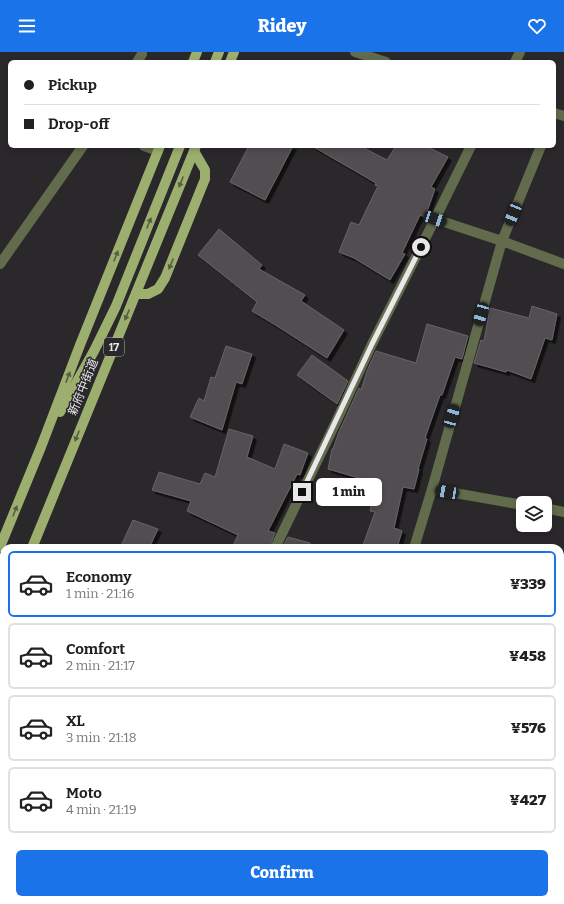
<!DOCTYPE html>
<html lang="en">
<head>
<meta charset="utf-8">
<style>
  :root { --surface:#fff; --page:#f2f2f2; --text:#202124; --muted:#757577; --line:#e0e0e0; --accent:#1a73e8 }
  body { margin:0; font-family:Bitter,"Noto Sans JP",serif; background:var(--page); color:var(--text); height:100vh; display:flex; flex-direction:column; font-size:15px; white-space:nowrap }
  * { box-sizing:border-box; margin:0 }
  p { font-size:13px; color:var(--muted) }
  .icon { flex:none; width:22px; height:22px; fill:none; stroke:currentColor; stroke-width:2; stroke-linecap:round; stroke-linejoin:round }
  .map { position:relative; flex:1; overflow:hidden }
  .drawer { position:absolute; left:0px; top:492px; width:564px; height:360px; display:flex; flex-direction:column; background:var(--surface); border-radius:12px 12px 0 0; box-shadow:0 2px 6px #0003 }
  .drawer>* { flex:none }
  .top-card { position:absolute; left:8px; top:8px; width:548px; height:88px; border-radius:6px; box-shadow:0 2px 6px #0003; display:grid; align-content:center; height:88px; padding:0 16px; background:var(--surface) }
  .tools { position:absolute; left:516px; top:444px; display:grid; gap:8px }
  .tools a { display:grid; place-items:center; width:36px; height:36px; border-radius:6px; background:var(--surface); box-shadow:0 2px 6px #0003; font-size:20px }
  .end { position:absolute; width:18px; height:18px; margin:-9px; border:5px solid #e9e7e9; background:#111; box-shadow:0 0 0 2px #111 }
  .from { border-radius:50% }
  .bubble { position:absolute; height:28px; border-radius:6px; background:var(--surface); box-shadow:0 2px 6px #0003; font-size:13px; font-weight:800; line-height:28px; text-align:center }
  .car { position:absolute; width:12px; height:24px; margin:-12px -6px; border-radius:5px; box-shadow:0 0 3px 1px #0007; background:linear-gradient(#222 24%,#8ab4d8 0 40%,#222 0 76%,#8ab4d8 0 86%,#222 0) }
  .top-card b { display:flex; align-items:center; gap:14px; height:38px; font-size:15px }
  .top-card b+b { border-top:1px solid var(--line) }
  .top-card i { width:10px; height:10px; background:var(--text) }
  ul { padding:7px 0 0; list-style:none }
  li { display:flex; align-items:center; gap:12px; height:66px; margin:0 8px 6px; padding:0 8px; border:2px solid var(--line); border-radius:6px }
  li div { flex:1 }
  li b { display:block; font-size:15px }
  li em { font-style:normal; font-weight:800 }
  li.on { border-color:var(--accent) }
  li>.icon { width:36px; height:36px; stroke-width:1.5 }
  .button { display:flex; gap:8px; margin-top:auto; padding:8px 16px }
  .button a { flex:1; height:46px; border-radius:6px; background:var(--accent); color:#fff; font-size:16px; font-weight:800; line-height:46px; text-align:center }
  header { display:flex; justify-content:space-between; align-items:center; height:52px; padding:0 16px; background:var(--accent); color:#fff; font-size:18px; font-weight:800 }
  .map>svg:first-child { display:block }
</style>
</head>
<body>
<header><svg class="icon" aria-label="menu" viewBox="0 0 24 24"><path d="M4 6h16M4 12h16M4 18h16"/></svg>Ridey<svg class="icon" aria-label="heart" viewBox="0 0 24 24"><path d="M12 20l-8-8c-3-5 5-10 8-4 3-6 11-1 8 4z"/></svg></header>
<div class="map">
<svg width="564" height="852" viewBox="0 0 564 852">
  <defs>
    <filter id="shadow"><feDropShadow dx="3.5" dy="3.5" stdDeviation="0" flood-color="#0009"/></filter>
  </defs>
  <rect width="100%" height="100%" fill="#2a282a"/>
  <g fill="#514e51" stroke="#676467" filter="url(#shadow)">
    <polygon points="249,94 293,94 265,148 230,130"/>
    <polygon points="312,94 360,94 387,108 396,94 426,94 448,105 431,135 435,137 425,165 420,163 402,201 405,202 390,228 354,206 339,200 351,170 359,173 378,134 375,133 376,131"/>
    <polygon points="219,177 262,213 259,217 305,243 301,249 344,278 327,306 277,274 252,259 257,250 198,203"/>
    <polygon points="532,254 557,262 552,288 545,286 531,327 507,318 506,320 474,311 481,288 484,289 490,256 529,266"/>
    <polygon points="427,272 468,284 462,307 455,305 442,343 440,343 425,386 427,387 418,417 419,417 414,437 403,435 394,476 402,479 397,496 362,496 375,460 370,459 376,431 328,417 332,397 333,397 339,380 359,336 361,338 367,319 376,299 416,311"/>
    <polygon points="226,294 252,302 242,332 236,330 222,378 190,365 199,346 204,349 211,325 215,326"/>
    <polygon points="312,303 348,329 337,352 297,323"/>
    <polygon points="229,377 253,384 247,405 275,417 284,392 308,401 300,423 297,422 268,479 275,481 269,496 232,496 238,483 187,459 191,449 152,438 159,420 200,432 205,421 215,425"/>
    <polygon points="133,468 158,477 149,496 120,496"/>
    <polygon points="288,485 310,491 310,496 282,496"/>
  </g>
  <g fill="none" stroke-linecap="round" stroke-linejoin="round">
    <g stroke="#626c4d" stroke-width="10">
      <polyline points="137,10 142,2"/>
      <polyline points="515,10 520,0"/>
      <polyline points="144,94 158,99"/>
      <polyline points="435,167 502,189 564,212"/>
      <polyline points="0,212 83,94"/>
      <polyline points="432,437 523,453"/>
      <polyline points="545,456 564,460"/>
      <polyline points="275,496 336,370 372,292 435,167 471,94"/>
      <polyline points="414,496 432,437 502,189 541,94"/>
      <polyline points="0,682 4,681"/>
      <polyline points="560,808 564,812"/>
      <polyline points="80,852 82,848"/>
      <polyline points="307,852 308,848"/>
    </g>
    <g stroke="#626c4d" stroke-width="10">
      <polyline points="355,0 386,10"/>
      <polyline points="554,61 564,64"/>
    </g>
    <g stroke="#9caf6e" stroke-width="10">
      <polyline points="193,10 197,0"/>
      <polyline points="215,10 219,0"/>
      <polyline points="230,10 234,0"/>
      <polyline points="136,242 148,242 158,237 165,226 205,127 205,118 194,99"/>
      <polyline points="60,360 94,299 116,254 180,94"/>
      <polyline points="0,495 41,395 80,293 160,94"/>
      <polyline points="32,496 196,94"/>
      <polyline points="0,573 4,563"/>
    </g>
  </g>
  <defs><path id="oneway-solid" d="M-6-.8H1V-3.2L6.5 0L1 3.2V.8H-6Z"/></defs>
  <g fill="#585e45">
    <use href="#oneway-solid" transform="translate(181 130) rotate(112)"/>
    <use href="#oneway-solid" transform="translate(149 171) rotate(-68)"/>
    <use href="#oneway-solid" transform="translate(116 204) rotate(-68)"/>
    <use href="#oneway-solid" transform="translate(171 212) rotate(112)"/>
    <use href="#oneway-solid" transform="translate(127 263) rotate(113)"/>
    <use href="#oneway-solid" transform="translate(68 325) rotate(-69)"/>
    <use href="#oneway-solid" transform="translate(77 384) rotate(112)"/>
    <use href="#oneway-solid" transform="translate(15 459) rotate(-68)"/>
  </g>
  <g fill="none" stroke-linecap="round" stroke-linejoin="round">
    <polyline stroke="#e9e7e9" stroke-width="5" points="302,440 372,292 421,195"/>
  </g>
  <g text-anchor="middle" stroke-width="3" stroke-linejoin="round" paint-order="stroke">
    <rect fill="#2a282a" stroke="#b0aeb0" stroke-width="1" x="104" y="286" width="20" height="18" rx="3"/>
    <g font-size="11" font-weight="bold" fill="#e9e7e9">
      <text x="114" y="299">17</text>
    </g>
    <g font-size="12" fill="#e9e7e9" stroke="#2a282a">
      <text transform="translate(83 335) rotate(-68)" y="4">新府中街道</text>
    </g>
  </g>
</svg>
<div class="tools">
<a><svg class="icon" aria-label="layers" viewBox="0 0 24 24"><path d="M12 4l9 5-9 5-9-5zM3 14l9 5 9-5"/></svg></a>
</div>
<i class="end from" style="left:421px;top:195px"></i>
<i class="end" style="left:302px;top:440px"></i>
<div class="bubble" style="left:316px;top:426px;width:66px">1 min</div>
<i class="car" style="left:513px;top:162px;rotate:202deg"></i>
<i class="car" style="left:435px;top:167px;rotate:109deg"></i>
<i class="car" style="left:481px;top:262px;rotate:196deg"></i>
<i class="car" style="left:452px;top:364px;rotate:16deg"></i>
<i class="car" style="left:447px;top:440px;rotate:280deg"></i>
<div class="top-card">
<b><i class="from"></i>Pickup</b>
<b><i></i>Drop-off</b>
</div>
<section class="drawer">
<ul>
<li class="on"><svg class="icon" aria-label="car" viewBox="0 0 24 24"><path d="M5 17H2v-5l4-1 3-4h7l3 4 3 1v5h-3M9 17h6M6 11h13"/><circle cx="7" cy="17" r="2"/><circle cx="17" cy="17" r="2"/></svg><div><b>Economy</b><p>1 min · 21:16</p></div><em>¥339</em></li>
<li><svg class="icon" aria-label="car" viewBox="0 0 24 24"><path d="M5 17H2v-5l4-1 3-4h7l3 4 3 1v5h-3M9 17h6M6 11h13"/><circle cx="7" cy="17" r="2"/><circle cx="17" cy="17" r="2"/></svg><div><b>Comfort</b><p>2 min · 21:17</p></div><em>¥458</em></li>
<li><svg class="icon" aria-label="car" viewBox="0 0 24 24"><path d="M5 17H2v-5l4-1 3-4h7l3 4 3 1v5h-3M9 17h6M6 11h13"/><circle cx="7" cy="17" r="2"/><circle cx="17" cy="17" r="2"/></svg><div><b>XL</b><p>3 min · 21:18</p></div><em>¥576</em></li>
<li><svg class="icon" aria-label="car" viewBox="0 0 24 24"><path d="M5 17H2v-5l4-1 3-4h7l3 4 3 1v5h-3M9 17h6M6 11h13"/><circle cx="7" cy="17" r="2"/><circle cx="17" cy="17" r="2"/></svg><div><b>Moto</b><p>4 min · 21:19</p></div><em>¥427</em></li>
</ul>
<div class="button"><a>Confirm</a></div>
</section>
</div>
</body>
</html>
